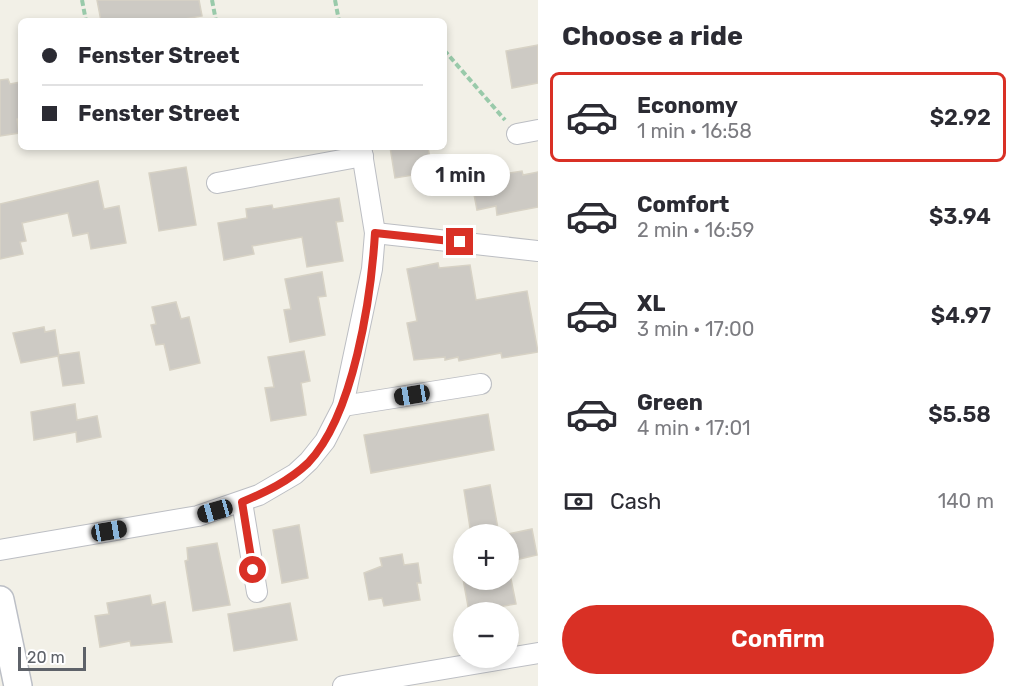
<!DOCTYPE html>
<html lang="en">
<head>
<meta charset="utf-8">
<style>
  :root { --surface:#fff; --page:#f2f2f3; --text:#2b2b33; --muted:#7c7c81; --line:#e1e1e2; --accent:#d93025 }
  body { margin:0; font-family:Rubik,sans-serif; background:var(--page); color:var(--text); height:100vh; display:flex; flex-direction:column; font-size:22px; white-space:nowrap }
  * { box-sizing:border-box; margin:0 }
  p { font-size:20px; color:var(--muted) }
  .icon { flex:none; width:33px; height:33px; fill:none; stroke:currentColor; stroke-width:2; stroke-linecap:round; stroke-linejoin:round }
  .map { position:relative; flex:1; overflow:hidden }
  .drawer { display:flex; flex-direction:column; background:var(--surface); width:480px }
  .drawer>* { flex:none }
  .top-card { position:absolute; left:18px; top:18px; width:429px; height:132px; border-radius:9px; box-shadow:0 3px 9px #0003; display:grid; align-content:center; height:132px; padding:0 24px; background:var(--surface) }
  .fabs { position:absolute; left:453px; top:524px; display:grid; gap:12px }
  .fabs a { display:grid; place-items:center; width:66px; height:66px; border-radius:50%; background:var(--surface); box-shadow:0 3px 9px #0003; font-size:30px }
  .scale { position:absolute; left:18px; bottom:15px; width:68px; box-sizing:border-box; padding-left:6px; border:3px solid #5e6269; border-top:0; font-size:16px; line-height:21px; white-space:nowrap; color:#5e6269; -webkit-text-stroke:4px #fff; paint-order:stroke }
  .end { position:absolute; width:27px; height:27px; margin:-14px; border:8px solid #d93025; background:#fff; box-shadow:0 0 0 3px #fff }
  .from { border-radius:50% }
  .bubble { position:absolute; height:42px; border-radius:21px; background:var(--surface); box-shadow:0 3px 9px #0003; font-size:20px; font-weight:600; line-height:42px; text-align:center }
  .car { position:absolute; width:18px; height:36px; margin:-18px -9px; border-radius:8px; box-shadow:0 0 4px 2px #0007; background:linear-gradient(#222 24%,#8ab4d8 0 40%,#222 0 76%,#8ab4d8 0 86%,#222 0) }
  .top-card b { display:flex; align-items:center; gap:21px; height:57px; font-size:22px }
  .top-card b+b { border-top:2px solid var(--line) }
  .top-card i { width:15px; height:15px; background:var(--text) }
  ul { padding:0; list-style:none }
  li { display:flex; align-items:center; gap:18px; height:90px; margin:0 12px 9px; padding:0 12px; border:3px solid transparent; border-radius:9px }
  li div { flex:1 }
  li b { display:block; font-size:22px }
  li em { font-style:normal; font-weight:600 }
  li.selected { border-color:var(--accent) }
  li>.icon { width:54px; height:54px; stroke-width:1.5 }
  h2 { padding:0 24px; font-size:27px; line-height:72px }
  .pay { display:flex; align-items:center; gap:15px; height:66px; padding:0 24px; font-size:22px }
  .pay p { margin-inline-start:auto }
  .button { display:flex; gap:12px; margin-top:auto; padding:12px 24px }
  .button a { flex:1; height:69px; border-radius:36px; background:var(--accent); color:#fff; font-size:24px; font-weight:600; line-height:69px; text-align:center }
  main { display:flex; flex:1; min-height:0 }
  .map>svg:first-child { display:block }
</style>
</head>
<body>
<main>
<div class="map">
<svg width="538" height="686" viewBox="0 0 538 686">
  <rect width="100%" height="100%" fill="#f2f0e7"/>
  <g fill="#cdcac4" stroke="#d7d2c5" stroke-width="1.5">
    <polygon points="97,0 199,0 202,16 173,21 101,21"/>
    <polygon points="538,45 538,83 512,88 506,51"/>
    <polygon points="8,79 10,84 21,82 21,118 17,119 19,133 0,136 0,80"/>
    <polygon points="390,147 428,147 432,172 395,178"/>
    <polygon points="186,167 196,225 159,231 149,173"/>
    <polygon points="489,169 491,176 522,171 523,175 538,172 538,207 497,215 496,206 477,210 470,173"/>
    <polygon points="98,181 104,209 119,206 126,243 91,249 88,233 73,236 68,213 22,223 26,241 20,242 23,254 0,259 0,204"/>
    <polygon points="339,198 343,221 336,222 343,261 307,267 302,237 252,246 254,254 224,260 218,223 247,218 246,209 272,205 273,209"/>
    <polygon points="438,263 439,268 470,265 476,300 527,291 538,352 502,358 501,353 459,361 458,357 445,360 445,357 414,360 407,323 417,321 407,269"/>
    <polygon points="322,272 326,296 318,297 325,335 290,342 284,310 291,309 285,279"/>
    <polygon points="176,302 181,319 189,317 200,363 170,370 164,344 156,345 151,325 156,324 152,307"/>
    <polygon points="44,327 45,332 55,330 59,355 79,352 84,383 63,386 58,356 21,363 13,333"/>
    <polygon points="304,351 310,381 301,383 306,415 271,421 265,388 274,387 268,357"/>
    <polygon points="75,404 77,420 97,416 101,437 77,442 76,432 34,440 31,412"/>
    <polygon points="488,414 494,450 371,473 364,435"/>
    <polygon points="490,485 499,534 471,534 464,490"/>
    <polygon points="299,525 308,578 282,583 273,530"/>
    <polygon points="532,529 537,555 511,561 508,534"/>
    <polygon points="217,543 230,605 193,611 185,561 188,560 187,548"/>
    <polygon points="402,554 404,565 418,563 421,583 417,583 420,600 384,606 382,598 369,600 364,573 382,566 380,558"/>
    <polygon points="463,579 511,579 516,604 469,612"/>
    <polygon points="150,595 152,605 165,602 172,642 131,646 130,641 100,647 95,616 109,614 107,603"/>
    <polygon points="290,603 297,640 234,651 228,614"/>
  </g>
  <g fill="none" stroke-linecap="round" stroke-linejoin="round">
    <g stroke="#bcbec3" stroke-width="22">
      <g id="minor">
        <polyline points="517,134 538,130"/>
        <polyline points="217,183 363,156"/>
        <polyline points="375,233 538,251"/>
        <polyline points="343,406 481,384"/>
        <polyline points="242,502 257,592"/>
        <polyline points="0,550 198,516 259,495 295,474 309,461 325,441 343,406 372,269 375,233 361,147"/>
        <polyline points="343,686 538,653"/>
      </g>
    </g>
    <g stroke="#bcbfc6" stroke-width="30">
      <polyline id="secondary" points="0,600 18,686"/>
    </g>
    <g stroke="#99caaa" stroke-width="4" stroke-dasharray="6 3" stroke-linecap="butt">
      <polyline points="82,0 86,21"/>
      <polyline points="212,0 216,21"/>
      <polyline points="335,0 339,21"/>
      <polyline points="444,50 505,120"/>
    </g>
    <use href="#minor" stroke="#fff" stroke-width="20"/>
    <use href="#secondary" stroke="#fff" stroke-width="27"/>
  </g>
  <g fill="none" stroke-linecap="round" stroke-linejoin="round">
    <path stroke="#d93025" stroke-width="8" d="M253 570 242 502C266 492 289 481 308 463 354 415 371 298 375 233L460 242"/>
  </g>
</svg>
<div class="fabs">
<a>+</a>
<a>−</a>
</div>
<div class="scale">20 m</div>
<i class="end from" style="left:253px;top:570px"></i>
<i class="end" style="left:460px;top:242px"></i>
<div class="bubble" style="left:411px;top:154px;width:99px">1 min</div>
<i class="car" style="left:412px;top:395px;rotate:261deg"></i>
<i class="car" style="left:215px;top:511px;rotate:254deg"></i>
<i class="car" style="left:109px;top:531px;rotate:80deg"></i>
<div class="top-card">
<b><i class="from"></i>Fenster Street</b>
<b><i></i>Fenster Street</b>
</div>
</div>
<section class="drawer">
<h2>Choose a ride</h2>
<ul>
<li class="selected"><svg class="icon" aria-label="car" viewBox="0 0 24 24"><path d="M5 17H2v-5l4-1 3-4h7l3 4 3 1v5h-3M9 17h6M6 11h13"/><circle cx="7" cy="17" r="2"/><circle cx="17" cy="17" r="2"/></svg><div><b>Economy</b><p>1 min · 16:58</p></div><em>$2.92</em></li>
<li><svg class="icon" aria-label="car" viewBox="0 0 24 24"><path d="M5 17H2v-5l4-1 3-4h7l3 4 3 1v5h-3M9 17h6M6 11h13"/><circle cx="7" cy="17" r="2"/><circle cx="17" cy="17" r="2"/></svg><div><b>Comfort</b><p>2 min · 16:59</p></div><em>$3.94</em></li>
<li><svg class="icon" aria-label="car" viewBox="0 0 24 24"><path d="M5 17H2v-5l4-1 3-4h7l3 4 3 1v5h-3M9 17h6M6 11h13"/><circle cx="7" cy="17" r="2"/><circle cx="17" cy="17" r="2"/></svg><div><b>XL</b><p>3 min · 17:00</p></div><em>$4.97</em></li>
<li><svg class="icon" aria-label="car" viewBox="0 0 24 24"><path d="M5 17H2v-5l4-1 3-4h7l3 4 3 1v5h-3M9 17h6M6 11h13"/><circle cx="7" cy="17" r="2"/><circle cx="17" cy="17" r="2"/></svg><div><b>Green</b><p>4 min · 17:01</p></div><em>$5.58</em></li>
</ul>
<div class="pay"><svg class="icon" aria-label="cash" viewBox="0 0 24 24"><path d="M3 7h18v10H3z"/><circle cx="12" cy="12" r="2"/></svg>Cash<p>140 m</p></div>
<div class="button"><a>Confirm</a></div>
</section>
</main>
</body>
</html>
